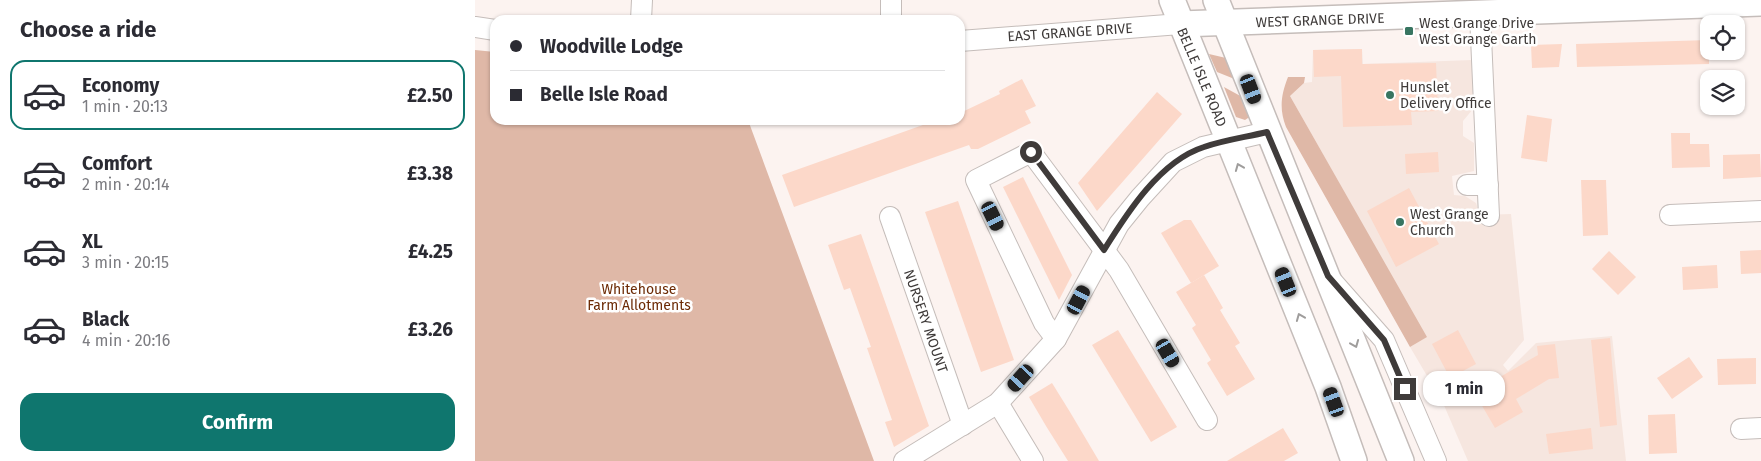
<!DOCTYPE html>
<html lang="en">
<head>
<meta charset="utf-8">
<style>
  :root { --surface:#fff; --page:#f7f7f7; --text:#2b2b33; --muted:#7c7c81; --line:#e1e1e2; --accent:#0f766e }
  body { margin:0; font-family:"Fira Sans",sans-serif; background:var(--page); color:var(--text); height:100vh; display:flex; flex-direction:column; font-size:19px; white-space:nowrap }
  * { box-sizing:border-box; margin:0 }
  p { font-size:16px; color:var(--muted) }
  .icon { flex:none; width:28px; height:28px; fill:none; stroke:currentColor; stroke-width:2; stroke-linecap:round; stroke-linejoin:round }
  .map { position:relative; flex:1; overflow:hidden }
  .panel { display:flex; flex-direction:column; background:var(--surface); width:475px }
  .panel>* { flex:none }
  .hud { position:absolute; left:15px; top:15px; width:475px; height:110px; border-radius:15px; box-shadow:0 1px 4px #0004; display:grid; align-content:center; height:110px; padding:0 20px; background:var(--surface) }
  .buttons { position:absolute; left:1225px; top:15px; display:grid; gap:10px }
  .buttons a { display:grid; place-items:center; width:45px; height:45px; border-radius:10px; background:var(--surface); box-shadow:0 1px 4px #0004; font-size:25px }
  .end { position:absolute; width:22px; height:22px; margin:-11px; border:6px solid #3f3b3a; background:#fff; box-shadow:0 0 0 2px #fff }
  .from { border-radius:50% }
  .bubble { position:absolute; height:35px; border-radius:15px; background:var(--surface); box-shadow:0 1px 4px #0004; font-size:16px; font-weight:700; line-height:35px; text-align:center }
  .car { position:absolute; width:15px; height:30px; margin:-15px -8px; border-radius:6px; box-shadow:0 0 4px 1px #0007; background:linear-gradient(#222 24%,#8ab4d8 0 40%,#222 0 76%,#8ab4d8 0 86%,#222 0) }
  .hud b { display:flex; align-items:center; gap:18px; height:48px; font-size:19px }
  .hud b+b { border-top:1px solid var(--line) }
  .hud i { width:12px; height:12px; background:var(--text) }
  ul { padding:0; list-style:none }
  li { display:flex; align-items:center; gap:15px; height:70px; margin:0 10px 8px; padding:0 10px; border:2px solid transparent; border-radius:15px }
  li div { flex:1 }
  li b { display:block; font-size:19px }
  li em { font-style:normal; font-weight:700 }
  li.active { border-color:var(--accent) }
  li>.icon { width:45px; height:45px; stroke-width:1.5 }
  h2 { padding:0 20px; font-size:22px; line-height:60px }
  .action { display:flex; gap:10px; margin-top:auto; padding:10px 20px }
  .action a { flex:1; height:58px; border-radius:15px; background:var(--accent); color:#fff; font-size:20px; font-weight:700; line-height:58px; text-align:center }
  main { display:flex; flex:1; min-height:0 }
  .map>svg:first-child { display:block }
</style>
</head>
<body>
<main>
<section class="panel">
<h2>Choose a ride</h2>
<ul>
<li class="active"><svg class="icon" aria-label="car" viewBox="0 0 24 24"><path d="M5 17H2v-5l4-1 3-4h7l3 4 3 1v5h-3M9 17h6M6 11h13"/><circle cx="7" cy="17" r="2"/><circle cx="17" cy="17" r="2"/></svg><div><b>Economy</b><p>1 min · 20:13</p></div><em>£2.50</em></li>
<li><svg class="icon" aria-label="car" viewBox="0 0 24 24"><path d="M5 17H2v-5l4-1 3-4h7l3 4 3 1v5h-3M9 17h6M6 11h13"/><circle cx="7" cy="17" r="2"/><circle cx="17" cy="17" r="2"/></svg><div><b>Comfort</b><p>2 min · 20:14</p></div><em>£3.38</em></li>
<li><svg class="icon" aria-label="car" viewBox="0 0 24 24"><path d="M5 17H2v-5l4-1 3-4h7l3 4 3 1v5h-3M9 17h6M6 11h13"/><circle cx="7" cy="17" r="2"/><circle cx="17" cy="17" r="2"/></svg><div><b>XL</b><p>3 min · 20:15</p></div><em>£4.25</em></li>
<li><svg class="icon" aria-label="car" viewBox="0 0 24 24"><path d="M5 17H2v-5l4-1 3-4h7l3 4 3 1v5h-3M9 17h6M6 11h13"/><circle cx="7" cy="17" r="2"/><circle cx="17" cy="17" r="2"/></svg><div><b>Black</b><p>4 min · 20:16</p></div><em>£3.26</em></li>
</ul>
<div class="action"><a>Confirm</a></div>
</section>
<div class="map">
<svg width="1286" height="461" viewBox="0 0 1286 461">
  <rect width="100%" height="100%" fill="#fcf3f0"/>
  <polygon fill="#f6e6df" points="887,49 888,64 997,60 998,109 988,121 988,136 999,143 999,171 977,176 979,195 990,196 1001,203 1005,215 1036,214 1049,340 1028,365 1033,371 1061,343 1137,336 1151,461 993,461 968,403 935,347 951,337 815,96 829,83 837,82 838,50"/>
  <g fill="#dfb8a7">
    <polygon points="0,50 20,52 20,120 273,120 399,461 0,461"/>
    <polygon points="734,54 751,58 767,82 742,72"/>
    <path d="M813 77H830L829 83 815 96 952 337 935 347 811 127C804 109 806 95 813 77Z"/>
    <polygon points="749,87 769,98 776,116 770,120 761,117"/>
  </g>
  <g fill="#fcd8c9">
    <polygon points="1234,40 1234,64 1102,67 1101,44"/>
    <polygon points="1087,44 1084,67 1057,68 1056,45"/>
    <polygon points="887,49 887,64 961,63 963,111 936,112 937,125 868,127 866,76 839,77 838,50"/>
    <polygon points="547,79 561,106 550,111 556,123 503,149 496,149 494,145 319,207 307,175 462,120 485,120 485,113 525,94 524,91"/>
    <polygon points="682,92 707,114 622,211 603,183"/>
    <polygon points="1052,115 1077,119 1072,162 1046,158"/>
    <polygon points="1196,133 1215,133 1215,144 1234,144 1235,167 1197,168"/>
    <polygon points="963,152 964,172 931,174 930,154"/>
    <polygon points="1285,154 1286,177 1248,179 1248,155"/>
    <polygon points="548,177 597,275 584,300 528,187"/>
    <polygon points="1106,180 1131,180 1133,235 1108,236"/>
    <polygon points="934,188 964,244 921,267 892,211"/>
    <polygon points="483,201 539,360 506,372 450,212"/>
    <polygon points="709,220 716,220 744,266 716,283 686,233"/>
    <polygon points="386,234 454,426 419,447 410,422 417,420 392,348 396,347 375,288 369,290 353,245"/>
    <polygon points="1286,250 1286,273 1266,274 1265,251"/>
    <polygon points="1134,251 1161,277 1143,295 1117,269"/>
    <polygon points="1242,265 1243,288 1208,290 1207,267"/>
    <polygon points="729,275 748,308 745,310 765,343 760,346 780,379 752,396 732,363 736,360 717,328 721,325 701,292"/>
    <polygon points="643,330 702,427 676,442 617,345"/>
    <polygon points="983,330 1001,364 975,378 957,344"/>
    <polygon points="1135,338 1142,425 1125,427 1116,340"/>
    <polygon points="1080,344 1084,378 1074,379 1041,399 1048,412 1020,428 999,392 1063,355 1062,346"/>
    <polygon points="1214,357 1228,377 1197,399 1182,378"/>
    <polygon points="1281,358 1281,384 1243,385 1242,359"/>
    <polygon points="577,383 595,412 624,461 593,461 571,426 554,397"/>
    <polygon points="1200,414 1202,453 1174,454 1173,415"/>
    <polygon points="808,428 823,453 809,461 752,461"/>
    <polygon points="1116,428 1118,449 1074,454 1071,434"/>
  </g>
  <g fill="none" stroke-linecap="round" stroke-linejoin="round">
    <g stroke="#c5bdba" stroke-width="22">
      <g id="minor">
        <polyline points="1005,15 1014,216"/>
        <polyline points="166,20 167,0"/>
        <polyline points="416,20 416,0"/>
        <polyline points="0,27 20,30"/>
        <polyline points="485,41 705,24"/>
        <polyline points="992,185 1013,185"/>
        <polyline points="1195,215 1286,211"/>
        <polyline points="415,217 488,425"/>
        <polyline points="857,281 909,340 961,461"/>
        <polyline points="581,339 569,323 501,180 556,152 644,270 732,420"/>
        <polyline points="523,403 558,461"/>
        <polyline points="1266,429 1286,428"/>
        <polyline points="429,461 523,403 581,339 644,224 665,198 698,162 728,147 792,132"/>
      </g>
    </g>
    <g stroke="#c5bdba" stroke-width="28">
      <g id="tertiary">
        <polyline points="697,0 853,387 879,461"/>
        <polyline points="741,0 926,461"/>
        <polyline points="705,24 1286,3"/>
      </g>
    </g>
    <use href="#minor" stroke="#fff" stroke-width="20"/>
    <use href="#tertiary" stroke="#fff" stroke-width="25"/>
  </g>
  <defs><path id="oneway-chevron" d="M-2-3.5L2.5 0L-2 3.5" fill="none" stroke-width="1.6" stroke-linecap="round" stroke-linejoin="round" transform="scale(1.25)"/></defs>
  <g stroke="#9f9d9c">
    <use href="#oneway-chevron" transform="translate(764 167) rotate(-112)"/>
    <use href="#oneway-chevron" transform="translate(825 317) rotate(-112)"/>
    <use href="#oneway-chevron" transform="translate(880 344) rotate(68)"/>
  </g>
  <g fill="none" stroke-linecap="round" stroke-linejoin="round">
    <path stroke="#3f3b3a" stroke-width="6" d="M556 152 629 250C652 213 685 161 729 147 749 140 772 137 792 132L853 276 909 340 930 389"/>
  </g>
  <g fill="#387561" stroke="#fff" stroke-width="2">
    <rect x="929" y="26" width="10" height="10" rx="2.5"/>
    <circle cx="915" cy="95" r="5"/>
    <circle cx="925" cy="222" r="5"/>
  </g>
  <g text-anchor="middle" stroke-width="5" stroke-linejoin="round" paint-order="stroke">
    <g font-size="14" fill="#3f3b3a" stroke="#fff">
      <text transform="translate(845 20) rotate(-2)" y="5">WEST GRANGE DRIVE</text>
      <text transform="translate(595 32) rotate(-4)" y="5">EAST GRANGE DRIVE</text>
      <text transform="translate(727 77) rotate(67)" y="5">BELLE ISLE ROAD</text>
      <text transform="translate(451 321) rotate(71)" y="5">NURSERY MOUNT</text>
    </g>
    <g font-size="14" fill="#3f3b3a" stroke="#fff" text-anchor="start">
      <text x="944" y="28">West Grange Drive<tspan x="944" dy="16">West Grange Garth</tspan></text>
      <text x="925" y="92">Hunslet<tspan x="925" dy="16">Delivery Office</tspan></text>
      <text x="935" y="219">West Grange<tspan x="935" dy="16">Church</tspan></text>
    </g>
    <g font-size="14" fill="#6c2a04" stroke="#fff">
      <text x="164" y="294">Whitehouse<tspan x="164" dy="16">Farm Allotments</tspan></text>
    </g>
  </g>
</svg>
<div class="buttons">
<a><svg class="icon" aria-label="locate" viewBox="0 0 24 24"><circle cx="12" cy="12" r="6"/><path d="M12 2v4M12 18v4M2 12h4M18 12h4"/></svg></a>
<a><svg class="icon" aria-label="layers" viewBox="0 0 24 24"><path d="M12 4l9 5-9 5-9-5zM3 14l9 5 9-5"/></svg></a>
</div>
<i class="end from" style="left:556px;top:152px"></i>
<i class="end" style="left:930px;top:389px"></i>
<div class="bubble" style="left:948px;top:371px;width:82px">1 min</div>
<i class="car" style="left:776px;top:89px;rotate:159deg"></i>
<i class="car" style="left:518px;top:216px;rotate:154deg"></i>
<i class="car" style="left:811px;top:282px;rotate:338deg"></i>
<i class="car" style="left:604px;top:300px;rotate:28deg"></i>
<i class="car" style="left:693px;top:353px;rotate:150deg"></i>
<i class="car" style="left:546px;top:378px;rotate:222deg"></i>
<i class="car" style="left:859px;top:402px;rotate:340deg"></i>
<div class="hud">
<b><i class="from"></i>Woodville Lodge</b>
<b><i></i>Belle Isle Road</b>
</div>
</div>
</main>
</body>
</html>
